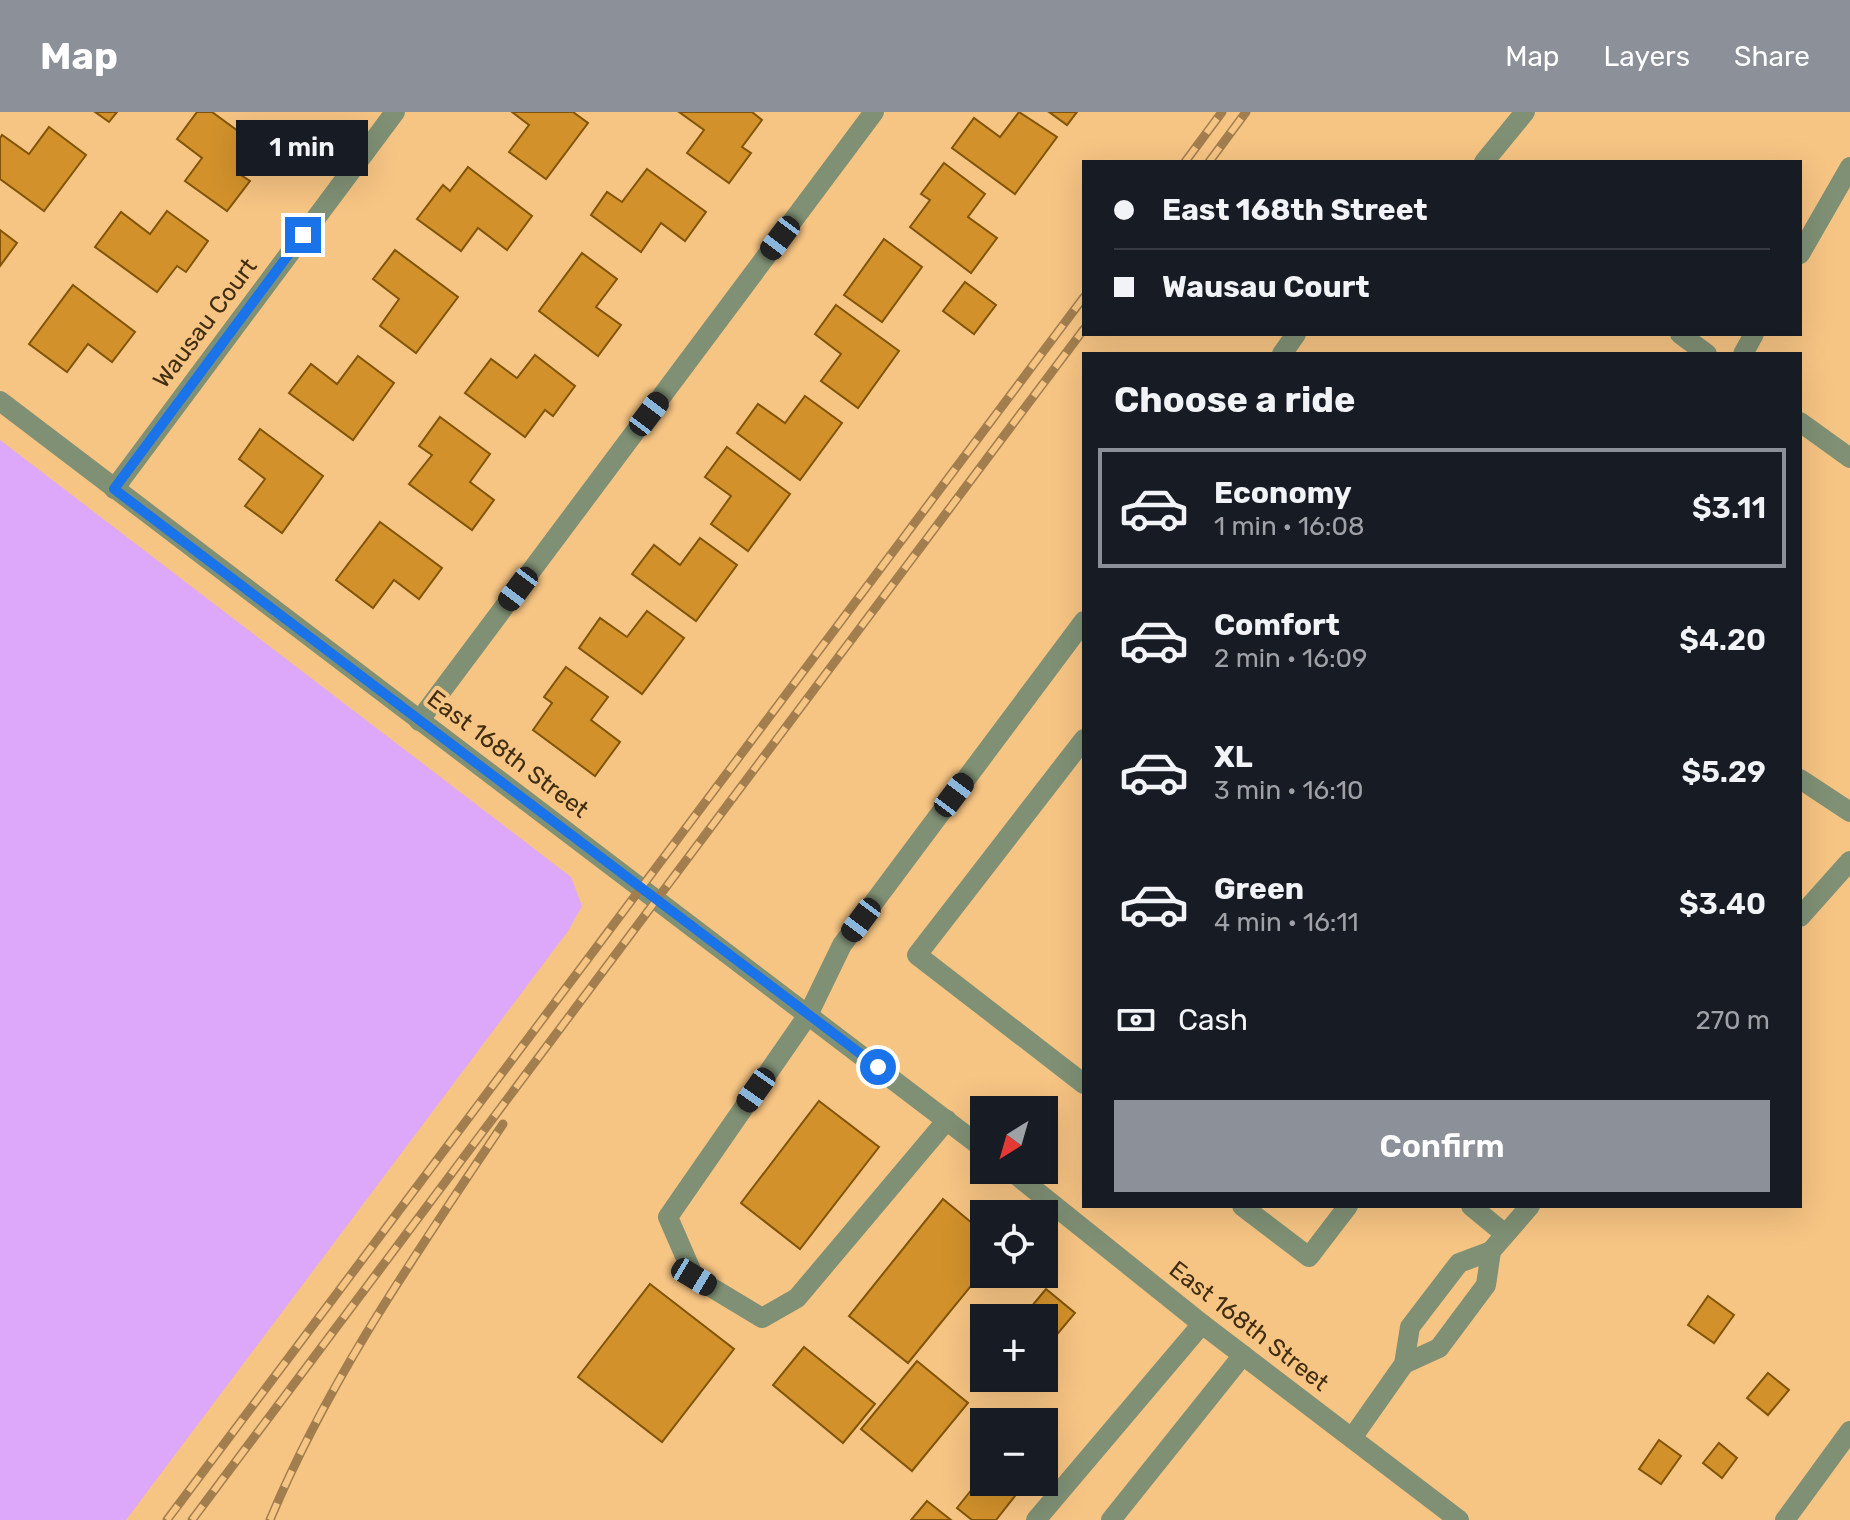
<!DOCTYPE html>
<html lang="en">
<head>
<meta charset="utf-8">
<style>
  :root { --surface:#171b24; --page:#242831; --text:#f1f3f6; --muted:#9ea1a6; --line:#363941; --accent:#8c9099 }
  body { margin:0; font-family:Rubik,sans-serif; background:var(--page); color:var(--text); height:100vh; display:flex; flex-direction:column; font-size:30px; white-space:nowrap }
  * { box-sizing:border-box; margin:0 }
  p { font-size:26px; color:var(--muted) }
  .icon { flex:none; width:44px; height:44px; fill:none; stroke:currentColor; stroke-width:2; stroke-linecap:round; stroke-linejoin:round }
  .map { position:relative; flex:1; overflow:hidden }
  .panel { position:absolute; left:1082px; top:240px; width:720px; height:856px; display:flex; flex-direction:column; background:var(--surface); border-radius:0px; box-shadow:0 8px 32px #0002 }
  .panel>* { flex:none }
  .guide { position:absolute; left:1082px; top:48px; width:720px; height:176px; border-radius:0px; box-shadow:0 8px 32px #0002; display:grid; align-content:center; height:176px; padding:0 32px; background:var(--surface) }
  .needle { width:52px; rotate:217deg }
  .tools { position:absolute; left:970px; top:984px; display:grid; gap:16px }
  .tools a { display:grid; place-items:center; width:88px; height:88px; border-radius:0px; background:var(--surface); box-shadow:0 8px 32px #0002; font-size:40px }
  .end { position:absolute; width:36px; height:36px; margin:-18px; border:10px solid #1a73e8; background:#fff; box-shadow:0 0 0 4px #fff }
  .from { border-radius:50% }
  .bubble { position:absolute; height:56px; border-radius:0px; background:var(--surface); box-shadow:0 8px 32px #0002; font-size:26px; font-weight:600; line-height:56px; text-align:center }
  .car { position:absolute; width:24px; height:48px; margin:-24px -12px; border-radius:10px; box-shadow:0 0 6px 2px #0007; background:linear-gradient(#222 24%,#8ab4d8 0 40%,#222 0 76%,#8ab4d8 0 86%,#222 0) }
  .guide b { display:flex; align-items:center; gap:28px; height:76px; font-size:30px }
  .guide b+b { border-top:2px solid var(--line) }
  .guide i { width:20px; height:20px; background:var(--text) }
  ul { padding:0; list-style:none }
  li { display:flex; align-items:center; gap:24px; height:120px; margin:0 16px 12px; padding:0 16px; border:4px solid transparent; border-radius:0px }
  li div { flex:1 }
  li b { display:block; font-size:30px }
  li em { font-style:normal; font-weight:600 }
  li.active { border-color:var(--accent) }
  li>.icon { width:72px; height:72px; stroke-width:1.5 }
  h2 { padding:0 32px; font-size:36px; line-height:96px }
  .pay { display:flex; align-items:center; gap:20px; height:88px; padding:0 32px; font-size:30px }
  .pay p { margin-inline-start:auto }
  .button { display:flex; gap:16px; margin-top:auto; padding:16px 32px }
  .button a { flex:1; height:92px; border-radius:0px; background:var(--accent); color:#fff; font-size:32px; font-weight:600; line-height:92px; text-align:center }
  header { display:flex; align-items:center; gap:48px; box-sizing:border-box; height:112px; padding:0 40px; background:var(--accent); color:#fff }
  header strong { font-size:38px }
  nav { display:flex; gap:44px; margin-inline-start:auto; font-size:28px }
  .map>svg:first-child { display:block }
</style>
</head>
<body>
<header>
<strong>Map</strong>
<nav><a>Map</a><a>Layers</a><a>Share</a></nav>
</header>
<div class="map">
<svg width="1850" height="1408" viewBox="0 0 1850 1408">
  <rect width="100%" height="100%" fill="#f6c483"/>
  <polygon fill="#dda8fa" points="0,328 571,765 582,794 568,819 126,1408 0,1408"/>
  <g fill="#d2912b" stroke="#815509" stroke-width="2">
    <polygon points="95,0 117,0 109,10"/>
    <polygon points="197,0 212,0 261,36 241,63 250,69 227,99 185,69 202,46 177,27"/>
    <polygon points="512,0 573,0 588,11 546,67 509,40 529,13"/>
    <polygon points="679,0 752,0 762,8 742,35 751,41 729,71 687,41 704,18"/>
    <polygon points="1019,0 1057,25 1015,82 952,36 974,6 1000,25"/>
    <polygon points="1049,0 1077,0 1067,13"/>
    <polygon points="49,15 86,43 44,99 0,67 0,26 2,23 29,42"/>
    <polygon points="944,51 985,82 968,105 997,126 971,161 910,115 930,88 921,82"/>
    <polygon points="468,55 532,104 507,138 478,116 461,139 417,107 443,73 450,79"/>
    <polygon points="647,57 706,100 685,129 661,111 641,140 591,103 607,80 622,90"/>
    <polygon points="167,99 208,129 186,160 177,154 157,180 95,135 121,100 150,122"/>
    <polygon points="0,118 17,131 0,154"/>
    <polygon points="884,127 922,155 882,210 844,183"/>
    <polygon points="395,138 458,185 416,241 380,214 399,187 373,167"/>
    <polygon points="582,141 617,167 596,195 621,213 598,244 539,199"/>
    <polygon points="965,170 996,193 974,222 943,199"/>
    <polygon points="73,173 135,220 112,250 88,232 67,260 29,232"/>
    <polygon points="836,193 899,239 858,296 821,269 841,242 815,222"/>
    <polygon points="535,243 575,274 553,304 545,298 525,325 465,281 491,247 517,266"/>
    <polygon points="358,244 394,271 353,328 289,281 311,252 337,272"/>
    <polygon points="805,284 842,311 800,368 737,321 758,292 785,311"/>
    <polygon points="440,305 490,342 470,370 494,388 472,418 409,372 432,343 419,334"/>
    <polygon points="260,317 323,364 282,421 245,394 265,367 239,347"/>
    <polygon points="727,335 790,382 748,439 711,412 731,384 705,365"/>
    <polygon points="380,410 442,456 419,487 394,468 373,496 336,468"/>
    <polygon points="700,426 737,453 696,509 632,462 654,433 680,453"/>
    <polygon points="647,499 684,526 642,582 579,536 600,506 627,525"/>
    <polygon points="566,555 608,585 591,608 620,630 595,664 533,618 552,591 544,585"/>
    <polygon points="819,989 879,1035 800,1137 741,1091"/>
    <polygon points="943,1087 984,1121 984,1158 908,1251 849,1204"/>
    <polygon points="650,1172 734,1237 662,1330 578,1265"/>
    <polygon points="1046,1177 1075,1201 1044,1238 1044,1206 1022,1206"/>
    <polygon points="1708,1184 1734,1203 1714,1231 1688,1213"/>
    <polygon points="804,1235 875,1292 843,1331 773,1273"/>
    <polygon points="917,1249 968,1291 912,1359 861,1317"/>
    <polygon points="1768,1261 1789,1278 1768,1303 1747,1286"/>
    <polygon points="1659,1328 1681,1344 1661,1372 1639,1357"/>
    <polygon points="1719,1331 1737,1346 1722,1366 1703,1351"/>
    <polygon points="984,1362 984,1370 1026,1370 996,1408 972,1408 957,1396"/>
    <polygon points="927,1389 951,1408 911,1408"/>
  </g>
  <g fill="none" stroke-linecap="round" stroke-linejoin="round">
    <g stroke="#7f9074" stroke-width="20">
      <polyline points="1484,50 1525,0"/>
      <polyline points="1800,142 1850,55"/>
      <polyline points="1680,222 1707,242"/>
      <polyline points="1282,242 1296,222"/>
      <polyline points="1743,242 1754,222"/>
      <polyline points="0,289 984,1037"/>
      <polyline points="1800,310 1850,346"/>
      <polyline points="114,377 395,0"/>
      <polyline points="419,609 874,0"/>
      <polyline points="1084,627 917,843 1084,972"/>
      <polyline points="1800,667 1850,700"/>
      <polyline points="1800,805 1850,749"/>
      <polyline points="947,1008 797,1186 762,1206 694,1165 668,1105 808,903 842,833 1084,509"/>
      <polyline points="1010,1058 1202,1212 1459,1408"/>
      <polyline points="1242,1094 1309,1145 1348,1094"/>
      <polyline points="1471,1094 1505,1122"/>
      <polyline points="1491,1139 1530,1094"/>
      <polyline points="1352,1326 1404,1252 1410,1215 1459,1151 1491,1139 1486,1173 1439,1236 1404,1252"/>
      <polyline points="1036,1408 1202,1212"/>
      <polyline points="1111,1408 1243,1243"/>
      <polyline points="1785,1408 1850,1319"/>
    </g>
    <g stroke="#a27e4f" stroke-width="9">
      <g id="rail">
        <polyline points="1185,50 1222,0"/>
        <polyline points="1209,50 1246,0"/>
        <polyline points="167,1408 1084,185"/>
        <polyline points="192,1408 1084,217"/>
        <path d="M270 1408C329 1266 418 1139 503 1012"/>
      </g>
    </g>
    <use href="#rail" stroke="#f6c483" stroke-width="6" stroke-dasharray="18" stroke-linecap="butt"/>
  </g>
  <g fill="none" stroke-linecap="round" stroke-linejoin="round">
    <polyline stroke="#1a73e8" stroke-width="10" points="303,123 114,377 878,955"/>
  </g>
  <g text-anchor="middle" stroke-width="8" stroke-linejoin="round" paint-order="stroke">
    <g font-size="24" fill="#412d12" stroke="#f6c483">
      <text transform="translate(205 211) rotate(-53)" y="8">Wausau Court</text>
      <text transform="translate(508 642) rotate(37)" y="8">East 168th Street</text>
      <text transform="translate(1249 1214) rotate(38)" y="8">East 168th Street</text>
    </g>
  </g>
</svg>
<div class="tools">
<a><svg class="needle" viewBox="-14 -14 28 28"><path d="M0-13l5 13h-10z" fill="#e53935"/><path d="M0 13l5-13h-10z" fill="#9ea1a6"/></svg></a>
<a><svg class="icon" aria-label="locate" viewBox="0 0 24 24"><circle cx="12" cy="12" r="6"/><path d="M12 2v4M12 18v4M2 12h4M18 12h4"/></svg></a>
<a>+</a>
<a>−</a>
</div>
<i class="end from" style="left:878px;top:955px"></i>
<i class="end" style="left:303px;top:123px"></i>
<div class="bubble" style="left:236px;top:8px;width:132px">1 min</div>
<i class="car" style="left:780px;top:126px;rotate:217deg"></i>
<i class="car" style="left:649px;top:302px;rotate:37deg"></i>
<i class="car" style="left:518px;top:477px;rotate:217deg"></i>
<i class="car" style="left:954px;top:683px;rotate:37deg"></i>
<i class="car" style="left:861px;top:808px;rotate:217deg"></i>
<i class="car" style="left:756px;top:978px;rotate:215deg"></i>
<i class="car" style="left:694px;top:1165px;rotate:121deg"></i>
<div class="guide">
<b><i class="from"></i>East 168th Street</b>
<b><i></i>Wausau Court</b>
</div>
<section class="panel">
<h2>Choose a ride</h2>
<ul>
<li class="active"><svg class="icon" aria-label="car" viewBox="0 0 24 24"><path d="M5 17H2v-5l4-1 3-4h7l3 4 3 1v5h-3M9 17h6M6 11h13"/><circle cx="7" cy="17" r="2"/><circle cx="17" cy="17" r="2"/></svg><div><b>Economy</b><p>1 min · 16:08</p></div><em>$3.11</em></li>
<li><svg class="icon" aria-label="car" viewBox="0 0 24 24"><path d="M5 17H2v-5l4-1 3-4h7l3 4 3 1v5h-3M9 17h6M6 11h13"/><circle cx="7" cy="17" r="2"/><circle cx="17" cy="17" r="2"/></svg><div><b>Comfort</b><p>2 min · 16:09</p></div><em>$4.20</em></li>
<li><svg class="icon" aria-label="car" viewBox="0 0 24 24"><path d="M5 17H2v-5l4-1 3-4h7l3 4 3 1v5h-3M9 17h6M6 11h13"/><circle cx="7" cy="17" r="2"/><circle cx="17" cy="17" r="2"/></svg><div><b>XL</b><p>3 min · 16:10</p></div><em>$5.29</em></li>
<li><svg class="icon" aria-label="car" viewBox="0 0 24 24"><path d="M5 17H2v-5l4-1 3-4h7l3 4 3 1v5h-3M9 17h6M6 11h13"/><circle cx="7" cy="17" r="2"/><circle cx="17" cy="17" r="2"/></svg><div><b>Green</b><p>4 min · 16:11</p></div><em>$3.40</em></li>
</ul>
<div class="pay"><svg class="icon" aria-label="cash" viewBox="0 0 24 24"><path d="M3 7h18v10H3z"/><circle cx="12" cy="12" r="2"/></svg>Cash<p>270 m</p></div>
<div class="button"><a>Confirm</a></div>
</section>
</div>
</body>
</html>
